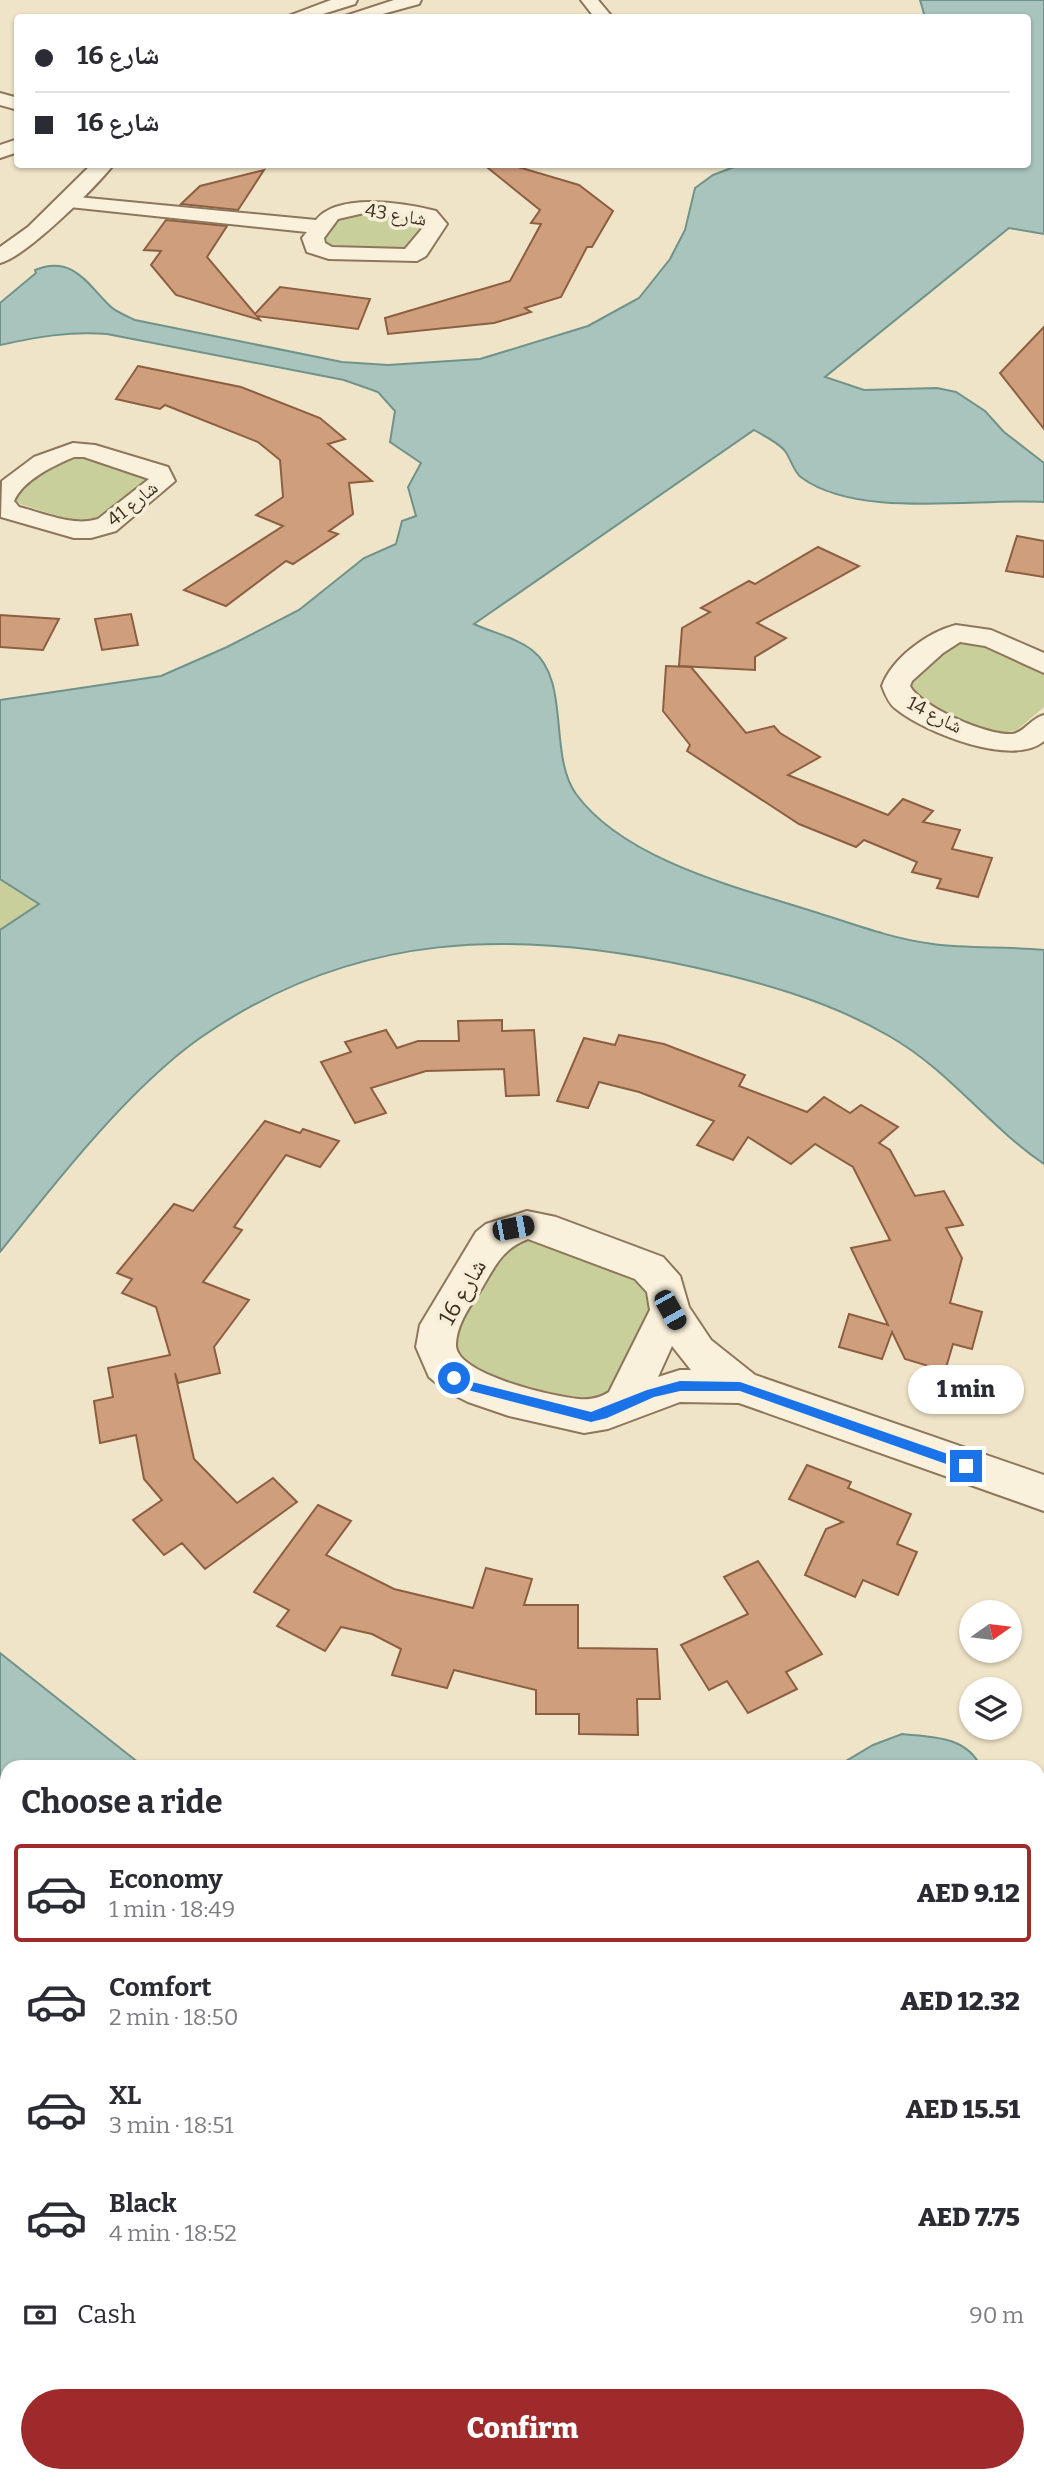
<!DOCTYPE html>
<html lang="en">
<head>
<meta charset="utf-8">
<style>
  :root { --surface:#fff; --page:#f2f2f3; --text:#2b2b33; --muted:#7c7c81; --line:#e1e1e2; --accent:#9e2a2b }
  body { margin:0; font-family:Bitter,"Noto Naskh Arabic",serif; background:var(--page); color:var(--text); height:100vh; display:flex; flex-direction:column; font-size:26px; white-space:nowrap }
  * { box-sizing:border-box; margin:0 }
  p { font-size:23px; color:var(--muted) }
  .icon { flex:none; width:38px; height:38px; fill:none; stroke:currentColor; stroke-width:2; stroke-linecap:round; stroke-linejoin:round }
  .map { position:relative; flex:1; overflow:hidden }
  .details { position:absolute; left:0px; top:1760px; width:1045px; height:723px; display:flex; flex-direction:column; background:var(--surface); border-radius:21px 21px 0 0; box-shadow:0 2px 5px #0004 }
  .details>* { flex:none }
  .top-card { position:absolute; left:14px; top:14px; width:1017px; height:154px; border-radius:7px; box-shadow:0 2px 5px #0004; display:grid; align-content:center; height:154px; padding:0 21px; background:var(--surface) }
  .needle { width:46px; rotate:76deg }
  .fabs { position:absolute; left:959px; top:1600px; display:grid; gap:14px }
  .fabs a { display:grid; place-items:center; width:63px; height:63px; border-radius:50%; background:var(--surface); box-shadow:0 2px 5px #0004; font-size:35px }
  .end { position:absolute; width:32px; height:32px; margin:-16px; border:9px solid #1a73e8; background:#fff; box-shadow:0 0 0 4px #fff }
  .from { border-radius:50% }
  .bubble { position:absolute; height:49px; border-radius:24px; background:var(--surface); box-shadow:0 2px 5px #0004; font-size:23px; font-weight:800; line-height:49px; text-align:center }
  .car { position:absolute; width:21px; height:42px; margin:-21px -10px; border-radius:9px; box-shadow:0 0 5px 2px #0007; background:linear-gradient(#222 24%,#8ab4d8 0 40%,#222 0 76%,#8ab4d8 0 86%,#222 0) }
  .top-card b { display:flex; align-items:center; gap:24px; height:66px; font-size:26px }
  .top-card b+b { border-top:2px solid var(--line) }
  .top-card i { width:18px; height:18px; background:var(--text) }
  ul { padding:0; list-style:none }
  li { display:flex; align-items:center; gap:21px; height:98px; margin:0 14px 10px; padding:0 7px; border:4px solid transparent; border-radius:7px }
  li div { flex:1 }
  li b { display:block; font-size:26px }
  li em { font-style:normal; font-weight:800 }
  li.on { border-color:var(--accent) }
  li>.icon { width:63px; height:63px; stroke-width:1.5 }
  h2 { padding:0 21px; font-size:32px; line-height:84px }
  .pay { display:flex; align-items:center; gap:18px; height:77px; padding:0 21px; font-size:26px }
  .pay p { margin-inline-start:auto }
  .cta { display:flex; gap:14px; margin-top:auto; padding:14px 21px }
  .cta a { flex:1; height:80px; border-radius:42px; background:var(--accent); color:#fff; font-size:28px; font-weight:800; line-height:80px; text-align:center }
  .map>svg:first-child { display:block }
</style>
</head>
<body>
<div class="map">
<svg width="1044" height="2482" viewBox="0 0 1044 2482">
  <rect width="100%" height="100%" fill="#f0e4c8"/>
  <g fill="#c9cf9b">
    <polygon points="351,211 421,219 426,226 408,250 332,248 320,243 339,216"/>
    <polygon points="78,455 145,473 152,481 106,520 77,522 14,502 12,497 15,491 60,460"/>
    <polygon points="961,644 983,647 1044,672 1044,707 1017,730 997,734 913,700 907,682 951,646"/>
    <polygon points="0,879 39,904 0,930"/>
    <path d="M525 1239 541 1242 648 1283 655 1310 609 1393C576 1419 499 1377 462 1363L449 1330 499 1249Z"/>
  </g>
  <g fill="#a9c4bc" stroke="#6f938a" stroke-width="2">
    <path d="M920 0H1044V234L1009 228 825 377 864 390 937 388 956 392 985 411 1004 432 1044 463V502C976 498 859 519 802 478 794 473 791 459 785 451 778 442 764 436 754 430L474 624C493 633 515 637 532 650 571 680 548 755 576 794 625 861 740 888 815 912 853 924 893 939 933 944 969 949 1007 946 1044 950V1164C988 1126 949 1070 889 1036 829 1001 761 982 693 967 516 928 355 930 200 1038 128 1089 55 1183 0 1252V930L39 904 0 879V700L161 676 227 647 299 610 364 558 396 544 402 521 416 516 408 487 421 463 390 442 395 411 378 392 344 380 107 334C69 331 37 337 0 345V303L36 273 35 270C73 254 88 285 110 306 116 312 127 316 135 320L342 362 388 365 480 359 588 326 639 298 670 259 685 230 695 188 713 175 739 165 1027 164V18L925 17Z"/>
    <polygon points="0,1653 144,1767 7,1768 7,1865 0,1863"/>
    <path d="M902 1734C933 1737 966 1736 981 1767H836L873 1745Z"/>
    <polygon points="628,2476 868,2476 866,2482 629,2482"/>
  </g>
  <g fill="#cf9f7d" stroke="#8d5f41" stroke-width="2">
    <polygon points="483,164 508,164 579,185 613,211 592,247 587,247 561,297 525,308 531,312 494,323 388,334 385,318 510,281 541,224 531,223 540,210"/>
    <polygon points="264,170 238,210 181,204 200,186"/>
    <polygon points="166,220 227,226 207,257 255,314 280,287 370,299 358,329 257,316 260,320 176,295 151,265 161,251 144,250"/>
    <polygon points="1044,327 1044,429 1000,373"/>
    <polygon points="138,366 241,387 320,418 345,439 328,444 372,481 349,483 353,514 329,531 338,534 293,564 286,561 226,606 184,590 283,526 256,515 283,497 280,460 258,442 165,405 160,409 116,399"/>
    <polygon points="1017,536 1044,541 1044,577 1006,571"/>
    <polygon points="818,547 859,566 757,623 786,638 755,657 755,670 679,666 682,628 710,612 701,608 749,581 755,584"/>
    <polygon points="131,614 138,645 102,650 95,619"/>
    <polygon points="0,615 59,619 43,650 0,647"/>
    <polygon points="666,666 691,667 746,733 774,726 780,733 820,757 788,775 888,815 903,799 933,811 923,822 960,830 952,849 992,858 978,897 937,888 941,879 912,872 917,862 864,840 856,847 799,824 687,751 690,745 663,711"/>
    <polygon points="502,1020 502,1031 534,1030 539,1095 506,1096 504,1069 426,1071 371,1088 386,1113 355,1123 321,1062 351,1052 345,1042 386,1030 397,1048 418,1041 459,1041 458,1021"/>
    <polygon points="619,1035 664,1044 745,1075 739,1086 807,1112 824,1097 850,1113 861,1105 898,1127 879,1143 890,1150 915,1196 944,1191 963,1225 946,1228 962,1258 950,1303 982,1312 972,1349 953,1344 945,1371 905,1359 892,1332 882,1359 839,1347 849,1314 888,1325 851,1248 890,1240 853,1167 815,1144 791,1164 748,1137 733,1160 697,1145 714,1121 639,1092 599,1082 588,1108 557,1101 584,1038 615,1045"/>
    <polygon points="265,1121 300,1133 303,1129 339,1141 320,1167 286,1155 234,1227 242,1230 203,1282 249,1300 214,1347 220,1373 178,1383 175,1373 194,1459 237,1503 273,1478 297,1502 205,1569 182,1543 164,1555 133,1520 162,1500 144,1479 136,1435 100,1443 94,1401 113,1397 108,1368 170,1355 156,1307 122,1293 132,1279 117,1273 174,1204 193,1211"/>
    <polygon points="807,1465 851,1482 848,1488 911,1514 897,1544 917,1552 898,1595 863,1580 855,1597 805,1575 826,1529 843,1522 789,1499"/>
    <polygon points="318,1505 351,1521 326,1555 394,1589 473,1608 486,1568 532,1579 524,1605 578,1605 578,1648 657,1649 660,1699 637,1699 638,1735 579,1734 579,1714 536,1714 536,1690 454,1670 447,1688 392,1675 401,1649 372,1634 341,1627 325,1651 277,1626 289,1610 254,1592"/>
    <polygon points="758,1561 822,1654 786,1672 797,1689 748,1713 727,1681 709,1690 681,1645 748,1614 724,1577"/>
  </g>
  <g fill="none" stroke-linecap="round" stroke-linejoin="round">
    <g stroke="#8d765c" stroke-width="4">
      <g id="minor">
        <polygon points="581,0 598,0 613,18 595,18"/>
        <polygon points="0,93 18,98 18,110 0,105"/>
        <path d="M67 196 316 220C338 192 405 203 436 211L447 224 426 256 417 261 329 259 307 252 302 238 307 232 60 206 57 202ZM364 213 423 220 426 224 405 249 332 247 325 243 324 238 338 219Z"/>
        <path d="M73 443 95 445 168 467 175 481 116 531 91 538H74L1 517 2 481 34 457ZM74 457H84L149 479 98 519C73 527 44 513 19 507L14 501C23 480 53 466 74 457Z"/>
        <path d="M956 625 991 630 1044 653V673L985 646 960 642 943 653 912 681 910 686C921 707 988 736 1012 734 1024 733 1031 718 1044 715V741C1013 768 924 732 896 709 889 704 885 694 882 686 892 658 928 632 956 625Z"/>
        <path d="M527 1211 556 1217 663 1257 680 1276 689 1307 711 1340 755 1375 1044 1475V1511L739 1403 680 1402 608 1429 584 1433 509 1416 468 1402 446 1391 429 1377 416 1347 420 1325 476 1232 486 1224ZM528 1239 635 1279 647 1292 650 1310 609 1392C600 1398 590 1400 579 1399 554 1397 458 1375 456 1346 456 1324 471 1305 482 1288 495 1266 503 1248 528 1239ZM672 1346 691 1370H680L658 1377Z"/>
      </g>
    </g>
    <g stroke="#8d765c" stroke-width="4">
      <g id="tertiary">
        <polygon points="331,0 357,0 355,4 310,18 283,18"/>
        <polygon points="394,0 421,0 419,4 368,18 339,18"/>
        <polygon points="18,139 18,152 0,158 0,145"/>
        <path d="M92 164H114C96 187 26 257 0 263V247L28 227Z"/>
        <polygon points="1044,2299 1044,2392 1038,2394 1038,2302"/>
        <polygon points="1038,2455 1044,2469 1044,2482 986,2482 987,2476 1038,2476"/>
      </g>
    </g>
    <use href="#minor" fill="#faf1dc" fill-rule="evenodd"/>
    <use href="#tertiary" fill="#faf1dc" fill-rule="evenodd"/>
  </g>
  <polygon fill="#1a73e8" points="454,1373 472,1382 591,1412 647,1390 680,1381 740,1382 971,1462 973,1466 966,1471 740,1391 680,1391 654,1397 607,1418 591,1422 464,1389 448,1378"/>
  <g text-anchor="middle" stroke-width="7" stroke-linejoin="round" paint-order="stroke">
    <g font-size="19" fill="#3d2e20" stroke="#f7eed8">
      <text transform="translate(396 214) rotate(9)" y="7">شارع 43</text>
      <text transform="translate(132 503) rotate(-39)" y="7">شارع 41</text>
      <text transform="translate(935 714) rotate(27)" y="7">شارع 14</text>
    </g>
    <g font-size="23" fill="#3d2e20" stroke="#f7eed8">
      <text transform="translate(462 1292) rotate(-60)" y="8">شارع 16</text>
    </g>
  </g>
</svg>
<div class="fabs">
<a><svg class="needle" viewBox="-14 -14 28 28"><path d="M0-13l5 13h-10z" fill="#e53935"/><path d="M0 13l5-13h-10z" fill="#7c7c81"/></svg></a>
<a><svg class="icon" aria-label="layers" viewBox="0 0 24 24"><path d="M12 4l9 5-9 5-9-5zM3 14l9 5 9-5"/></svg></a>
</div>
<i class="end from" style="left:454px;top:1378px"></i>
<i class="end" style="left:966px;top:1466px"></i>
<div class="bubble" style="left:908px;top:1365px;width:116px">1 min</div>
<i class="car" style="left:513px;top:1228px;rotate:79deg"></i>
<i class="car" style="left:670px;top:1310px;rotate:151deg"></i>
<div class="top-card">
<b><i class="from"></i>شارع 16</b>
<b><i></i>شارع 16</b>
</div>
<section class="details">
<h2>Choose a ride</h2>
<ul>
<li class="on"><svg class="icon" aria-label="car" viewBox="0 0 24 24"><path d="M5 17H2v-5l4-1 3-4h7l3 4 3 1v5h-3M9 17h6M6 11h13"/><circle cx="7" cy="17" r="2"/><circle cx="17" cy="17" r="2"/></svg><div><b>Economy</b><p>1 min · 18:49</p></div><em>AED 9.12</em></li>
<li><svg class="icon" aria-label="car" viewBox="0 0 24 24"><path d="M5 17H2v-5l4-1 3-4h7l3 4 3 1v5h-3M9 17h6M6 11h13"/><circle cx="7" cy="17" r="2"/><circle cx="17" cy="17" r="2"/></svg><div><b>Comfort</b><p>2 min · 18:50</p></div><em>AED 12.32</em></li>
<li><svg class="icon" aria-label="car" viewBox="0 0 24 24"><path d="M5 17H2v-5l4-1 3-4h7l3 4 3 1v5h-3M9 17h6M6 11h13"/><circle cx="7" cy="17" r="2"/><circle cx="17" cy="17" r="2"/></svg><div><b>XL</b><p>3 min · 18:51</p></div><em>AED 15.51</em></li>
<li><svg class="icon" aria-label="car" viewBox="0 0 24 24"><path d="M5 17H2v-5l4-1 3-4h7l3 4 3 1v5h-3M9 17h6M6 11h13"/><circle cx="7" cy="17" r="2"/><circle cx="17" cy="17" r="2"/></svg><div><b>Black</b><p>4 min · 18:52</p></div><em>AED 7.75</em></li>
</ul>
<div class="pay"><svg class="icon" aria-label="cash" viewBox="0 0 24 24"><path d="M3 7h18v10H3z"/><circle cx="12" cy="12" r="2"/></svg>Cash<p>90 m</p></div>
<div class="cta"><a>Confirm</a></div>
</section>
</div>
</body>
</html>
